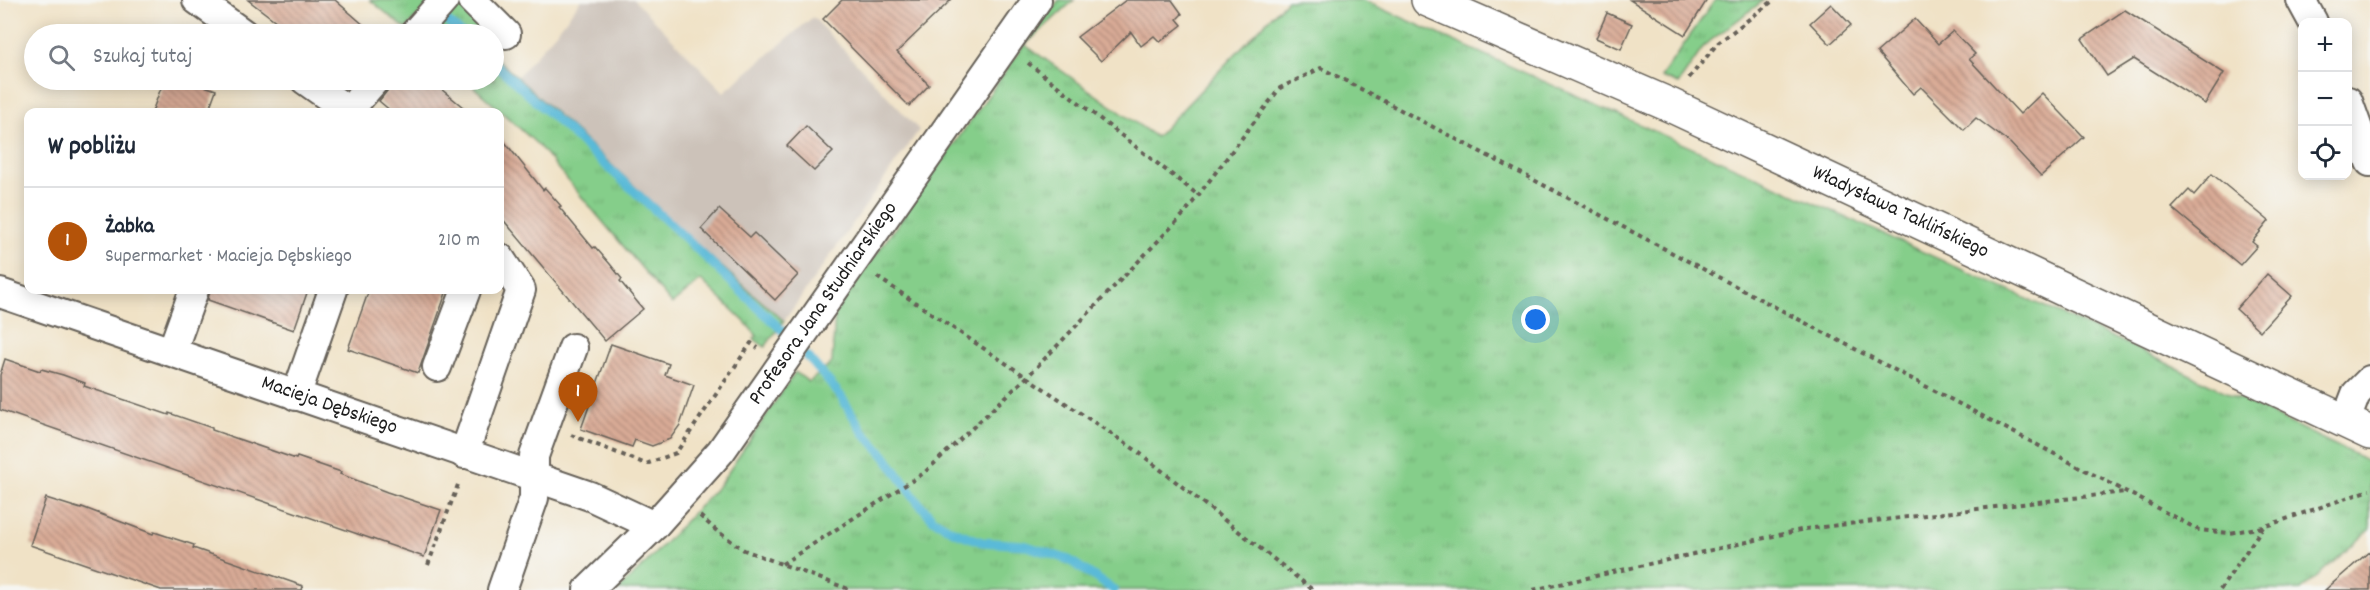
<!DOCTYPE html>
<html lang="pl">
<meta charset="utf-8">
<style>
body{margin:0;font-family:Dekko,sans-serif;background:#f6f6f7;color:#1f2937}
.controls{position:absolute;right:18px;top:18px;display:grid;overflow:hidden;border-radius:12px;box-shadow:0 3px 15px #0003}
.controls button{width:54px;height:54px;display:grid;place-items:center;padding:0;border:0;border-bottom:2px solid #e0e1e3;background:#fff;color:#1f2937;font:30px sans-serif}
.you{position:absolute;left:1536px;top:320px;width:21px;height:21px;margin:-15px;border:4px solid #fff;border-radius:50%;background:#1a73e8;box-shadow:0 0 0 9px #1a73e833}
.badge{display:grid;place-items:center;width:39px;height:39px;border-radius:50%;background:#b45309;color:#fff;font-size:20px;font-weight:700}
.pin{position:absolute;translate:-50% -50px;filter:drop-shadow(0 2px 3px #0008)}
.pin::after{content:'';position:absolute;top:32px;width:21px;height:18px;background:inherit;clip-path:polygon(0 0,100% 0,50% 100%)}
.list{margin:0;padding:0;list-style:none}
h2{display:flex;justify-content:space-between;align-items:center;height:78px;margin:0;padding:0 24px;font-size:26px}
h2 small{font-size:20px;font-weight:400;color:#747a83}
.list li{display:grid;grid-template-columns:39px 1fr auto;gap:18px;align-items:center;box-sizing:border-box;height:108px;padding:0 24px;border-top:2px solid #e0e1e3}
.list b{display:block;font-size:22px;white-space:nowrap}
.list p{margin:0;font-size:20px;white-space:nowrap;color:#747a83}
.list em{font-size:20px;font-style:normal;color:#747a83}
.icon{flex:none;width:33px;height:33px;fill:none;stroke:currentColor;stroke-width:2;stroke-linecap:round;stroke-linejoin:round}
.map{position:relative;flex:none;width:2370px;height:590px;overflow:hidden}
.search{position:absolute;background:#fff;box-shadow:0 3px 15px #0003;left:24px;top:24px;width:480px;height:66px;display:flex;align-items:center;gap:15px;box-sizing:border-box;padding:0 21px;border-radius:33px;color:#747a83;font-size:22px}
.panel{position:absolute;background:#fff;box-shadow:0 3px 15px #0003;left:24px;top:108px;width:480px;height:186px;border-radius:12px}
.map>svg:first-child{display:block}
.industrial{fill:#ccc2b9}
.grass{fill:url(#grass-tufts);stroke:#507553;stroke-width:1.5}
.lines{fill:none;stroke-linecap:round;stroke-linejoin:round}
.stream{stroke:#5abad8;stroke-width:9}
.building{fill:url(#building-back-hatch)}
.street-casing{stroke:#666158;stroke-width:32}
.secondary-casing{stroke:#666158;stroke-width:36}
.path{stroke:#666158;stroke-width:4;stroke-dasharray:4.5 4.5;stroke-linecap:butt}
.street{stroke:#fff;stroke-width:28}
.secondary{stroke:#fff;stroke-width:33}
.labels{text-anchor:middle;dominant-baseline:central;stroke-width:6;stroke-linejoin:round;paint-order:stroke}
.street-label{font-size:21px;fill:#1c1c1c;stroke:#f6f6f2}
</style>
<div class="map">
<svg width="2370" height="590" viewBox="0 0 2370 590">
<defs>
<pattern id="grass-tufts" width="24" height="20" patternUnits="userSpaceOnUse" patternTransform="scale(1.5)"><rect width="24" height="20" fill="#85ce8a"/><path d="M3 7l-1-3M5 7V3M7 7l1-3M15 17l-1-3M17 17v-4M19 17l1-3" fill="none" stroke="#72b076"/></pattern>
<pattern id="building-back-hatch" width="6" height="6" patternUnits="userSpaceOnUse" patternTransform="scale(1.5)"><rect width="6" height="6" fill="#d9ab96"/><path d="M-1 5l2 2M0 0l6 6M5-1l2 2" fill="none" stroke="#af8a7a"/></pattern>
</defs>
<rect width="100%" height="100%" fill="#f6f6f2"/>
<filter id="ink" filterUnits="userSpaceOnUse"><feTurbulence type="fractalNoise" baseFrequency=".0167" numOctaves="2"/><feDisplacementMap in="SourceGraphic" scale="12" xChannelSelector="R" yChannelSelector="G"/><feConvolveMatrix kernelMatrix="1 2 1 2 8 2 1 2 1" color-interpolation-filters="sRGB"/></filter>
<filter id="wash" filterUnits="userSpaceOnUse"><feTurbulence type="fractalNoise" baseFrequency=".008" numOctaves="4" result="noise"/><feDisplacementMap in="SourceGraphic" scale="24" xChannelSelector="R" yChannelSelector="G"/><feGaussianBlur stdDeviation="1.35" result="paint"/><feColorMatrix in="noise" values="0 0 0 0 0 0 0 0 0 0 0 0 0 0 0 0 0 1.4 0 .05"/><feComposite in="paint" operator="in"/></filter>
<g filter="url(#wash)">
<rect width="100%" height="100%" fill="#f0e2c6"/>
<polygon class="industrial" points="581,0 634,0 724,92 813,17 919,130 784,321 715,261 516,78 558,30"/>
<g class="grass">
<polygon points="370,0 432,0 406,29"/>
<polygon points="459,0 503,38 494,52 494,34 431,34"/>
<polygon points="1059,0 1074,0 1025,45 1156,137 1287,0 1363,0 2121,341 2370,462 2370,530 2301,590 618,590 645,564 721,483 795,372 809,382 832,363 835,313 1024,45"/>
<polygon points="1715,0 1764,0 1705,45 1678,84 1661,77"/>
<polygon points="494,56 715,261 784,321 765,347 754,339 757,336 744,321 701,280 672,304 538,145 466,80 494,80"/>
</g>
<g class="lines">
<g class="stream">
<polyline points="448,22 462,34"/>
<polyline points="494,63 681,234 785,333"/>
<polyline points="807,356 840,395 864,433 885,456 917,501 933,519 953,531 982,542 1024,545 1069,560 1114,590"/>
</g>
</g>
<g id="blocks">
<g class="building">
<polygon points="248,0 335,0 374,34 293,34"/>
<polygon points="842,0 951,0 897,52 929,85 909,106 823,19"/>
<polygon points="1126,0 1172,0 1182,14 1177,19 1182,25 1160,42 1154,36 1141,46 1131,32 1101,61 1077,37"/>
<polygon points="1630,0 1707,0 1685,35"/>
<polygon points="1831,4 1851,25 1830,44 1810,23"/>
<polygon points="2125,10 2224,73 2205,104 2134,59 2107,76 2082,39"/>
<polygon points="1607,13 1632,24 1621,49 1596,38"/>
<polygon points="1915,19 1938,44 1953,31 1975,54 1969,59 2020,114 2042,93 2084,137 2041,176 2010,143 1976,118 1964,130 1921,87 1913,94 1877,52"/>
<polygon points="164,80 187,80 216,90 208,112 152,112"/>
<polygon points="391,80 430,80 469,112 392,112 379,101 388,90"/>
<polygon points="806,126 833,152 814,171 787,146"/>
<polygon points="500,136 543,190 545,188 561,206 559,207 593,248 595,247 610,264 622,279 620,281 643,309 605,341 500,216"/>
<polygon points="2212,174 2269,221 2252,242 2257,246 2240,265 2172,208 2189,190 2194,195"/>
<polygon points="719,209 750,237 754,233 798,275 775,300 701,229"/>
<polygon points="2267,274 2292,296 2260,331 2236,309"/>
<polygon points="210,290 308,290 294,330 208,300"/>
<polygon points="369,290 447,290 418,373 348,349"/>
<polygon points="611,344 669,364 665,375 694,385 680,425 670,439 652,446 635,440 632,447 581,429"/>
<polygon points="5,359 40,371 41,369 63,375 85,383 84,386 169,415 169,413 212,428 212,430 296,459 297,457 341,472 340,474 387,492 441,510 424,557 0,410 0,375"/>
<polygon points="46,498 81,509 82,507 153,534 154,532 194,545 193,548 303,586 302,590 161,590 30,545"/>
<polygon points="2370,551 2370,590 2325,590"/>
</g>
</g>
</g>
<g filter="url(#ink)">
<use href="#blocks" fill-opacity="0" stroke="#666158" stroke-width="1.5"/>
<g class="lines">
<defs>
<g id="street">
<polyline points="197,0 244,34"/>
<polyline points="472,0 506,34"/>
<polyline points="2301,0 2313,22"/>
<polyline points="414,34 444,0"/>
<polyline points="305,80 350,112"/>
<polyline points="2348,101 2370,162"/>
<polyline points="348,111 375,80"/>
<path id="s1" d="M 0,293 L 590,496 L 654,526"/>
<polyline points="172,351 194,290"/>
<polyline points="437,367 466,290"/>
<polyline points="296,396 333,290"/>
<polyline points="2346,420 2356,394 2370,380"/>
<polyline points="464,454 521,290 500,258"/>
<polyline points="502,590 534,498 534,456 573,348"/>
<path id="s2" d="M 588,590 L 654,526 L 721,451 L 1037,0"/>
</g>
<g id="secondary">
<path id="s3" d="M 1428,0 L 1672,106 L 2370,433"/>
</g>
</defs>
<use href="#street" class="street-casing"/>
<use href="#secondary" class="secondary-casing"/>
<g class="path">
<polyline points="1028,63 1198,195"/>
<polyline points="1689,78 1718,43 1774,0"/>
<polyline points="877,277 1137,451 1313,590"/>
<polyline points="571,435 646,464 676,453 751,343 758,348"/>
<polyline points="700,516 717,531 744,550 851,590"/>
<polyline points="782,564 924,473 1027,377 1184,214 1280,88 1321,68 2199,530 2229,533 2263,527"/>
<polyline points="428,565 459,482"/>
<polyline points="1533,590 1805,529 2125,492"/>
<polyline points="2220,590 2263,527 2370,490"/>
</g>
<use href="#street" class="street"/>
<use href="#secondary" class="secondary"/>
</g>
</g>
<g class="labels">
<g class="street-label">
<text stroke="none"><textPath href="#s3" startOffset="518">Władysława Taklińskiego</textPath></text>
<text stroke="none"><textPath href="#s2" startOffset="372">Profesora Jana Studniarskiego</textPath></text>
<text stroke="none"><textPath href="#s1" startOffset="348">Macieja Dębskiego</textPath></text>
</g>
</g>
</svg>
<div class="controls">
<button>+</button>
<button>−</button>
<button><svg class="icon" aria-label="locate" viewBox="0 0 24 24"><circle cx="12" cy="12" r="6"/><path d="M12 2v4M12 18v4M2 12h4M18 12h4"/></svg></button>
</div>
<div class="you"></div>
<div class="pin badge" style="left:578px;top:422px">1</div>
<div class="search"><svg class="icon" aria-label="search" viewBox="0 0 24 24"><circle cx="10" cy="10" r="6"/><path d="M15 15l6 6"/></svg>Szukaj tutaj</div>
<section class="panel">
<h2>W pobliżu<small></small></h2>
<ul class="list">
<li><span class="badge">1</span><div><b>Żabka</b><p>Supermarket · Macieja Dębskiego</p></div><em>210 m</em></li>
</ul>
</section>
</div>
